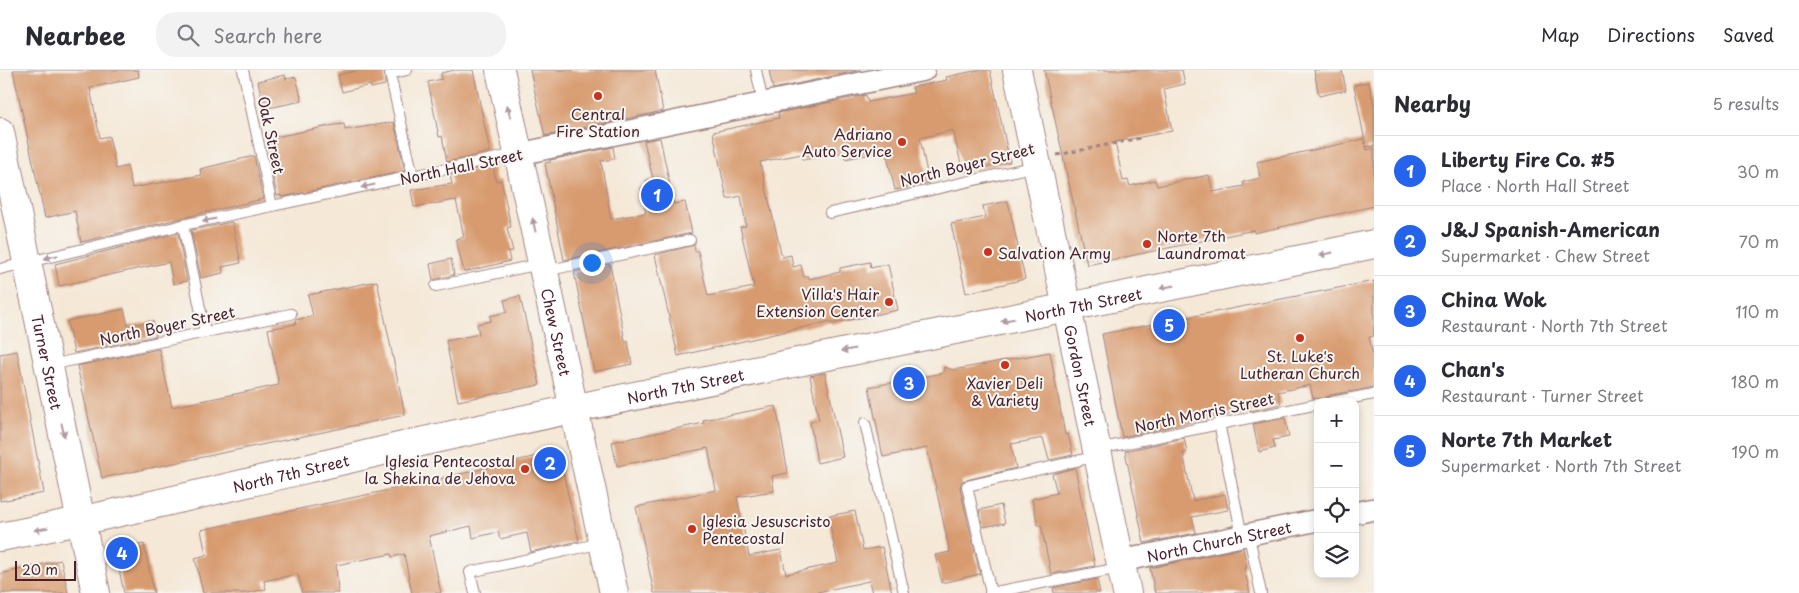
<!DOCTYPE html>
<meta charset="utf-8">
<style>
body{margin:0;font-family:"Playpen Sans",sans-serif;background:#f2f2f3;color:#2b2b33}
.controls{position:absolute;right:15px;bottom:15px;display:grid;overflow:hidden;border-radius:10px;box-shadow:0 2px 8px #0003}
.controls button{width:45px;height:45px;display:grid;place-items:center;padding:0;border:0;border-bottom:1px solid #e1e1e2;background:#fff;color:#2b2b33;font:25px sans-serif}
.scale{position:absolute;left:15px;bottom:12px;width:61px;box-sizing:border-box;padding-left:5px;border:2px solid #4a1f2b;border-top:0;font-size:14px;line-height:18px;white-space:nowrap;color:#4a1f2b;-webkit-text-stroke:4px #f6f6f2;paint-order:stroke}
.you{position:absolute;left:591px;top:192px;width:18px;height:18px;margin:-12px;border:4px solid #fff;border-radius:50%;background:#1a73e8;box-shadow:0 0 0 8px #1a73e833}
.badge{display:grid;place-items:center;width:32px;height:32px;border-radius:50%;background:#2563eb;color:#fff;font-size:16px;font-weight:700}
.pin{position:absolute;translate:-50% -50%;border:2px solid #fff;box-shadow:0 1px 5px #0006}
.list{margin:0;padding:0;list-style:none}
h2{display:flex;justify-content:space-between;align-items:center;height:65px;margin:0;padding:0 20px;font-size:21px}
h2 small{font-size:16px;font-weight:400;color:#7c7c81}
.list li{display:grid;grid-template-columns:32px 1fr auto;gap:15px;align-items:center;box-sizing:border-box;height:70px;padding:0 20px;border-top:1px solid #e1e1e2}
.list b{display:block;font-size:19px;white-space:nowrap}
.list p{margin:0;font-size:16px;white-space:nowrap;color:#7c7c81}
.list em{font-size:16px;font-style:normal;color:#7c7c81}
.icon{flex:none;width:28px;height:28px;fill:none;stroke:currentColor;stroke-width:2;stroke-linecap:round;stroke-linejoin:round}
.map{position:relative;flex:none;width:1374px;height:523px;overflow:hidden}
header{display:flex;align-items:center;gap:30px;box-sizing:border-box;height:70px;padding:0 25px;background:#fff;border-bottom:1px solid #e1e1e2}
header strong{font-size:24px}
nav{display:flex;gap:28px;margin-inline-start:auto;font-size:18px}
.search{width:350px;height:45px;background:#f2f2f3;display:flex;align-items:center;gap:12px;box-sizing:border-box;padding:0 18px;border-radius:20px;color:#7c7c81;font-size:19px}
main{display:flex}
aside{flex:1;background:#fff}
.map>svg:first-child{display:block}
.building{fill:#d89b6f}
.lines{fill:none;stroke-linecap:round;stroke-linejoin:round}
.lane-casing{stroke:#a08481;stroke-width:12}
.street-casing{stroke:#a08481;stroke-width:24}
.secondary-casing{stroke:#a08481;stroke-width:30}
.primary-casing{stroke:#a08481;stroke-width:30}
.path{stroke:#a08481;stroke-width:3;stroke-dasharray:4 4;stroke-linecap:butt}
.lane{stroke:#fff;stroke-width:10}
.street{stroke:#fff;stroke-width:21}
.secondary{stroke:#fff;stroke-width:28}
.primary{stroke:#fff;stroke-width:28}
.oneway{fill:#ae9aa0}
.poi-dot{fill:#c8321e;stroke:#f6f6f2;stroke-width:2}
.labels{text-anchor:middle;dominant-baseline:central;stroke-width:4;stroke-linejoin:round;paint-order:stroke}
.poi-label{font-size:15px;fill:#4a1f2b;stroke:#f6f6f2}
.street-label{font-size:15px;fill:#4a1f2b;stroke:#f6f6f2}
</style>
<header>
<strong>Nearbee</strong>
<div class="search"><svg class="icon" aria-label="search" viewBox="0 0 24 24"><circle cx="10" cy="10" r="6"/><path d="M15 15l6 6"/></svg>Search here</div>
<nav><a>Map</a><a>Directions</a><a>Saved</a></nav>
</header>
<main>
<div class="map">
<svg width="1374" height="523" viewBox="0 0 1374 523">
<rect width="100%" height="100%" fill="#f6f6f2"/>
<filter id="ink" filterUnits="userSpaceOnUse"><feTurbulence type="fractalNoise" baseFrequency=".02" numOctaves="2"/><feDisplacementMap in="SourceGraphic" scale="10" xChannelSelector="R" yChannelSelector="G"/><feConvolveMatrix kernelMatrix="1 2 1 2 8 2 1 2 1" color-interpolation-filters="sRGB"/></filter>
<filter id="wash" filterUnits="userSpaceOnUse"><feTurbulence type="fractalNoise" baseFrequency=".0096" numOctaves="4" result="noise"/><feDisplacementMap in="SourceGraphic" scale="20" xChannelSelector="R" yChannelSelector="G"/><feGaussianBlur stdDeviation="1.12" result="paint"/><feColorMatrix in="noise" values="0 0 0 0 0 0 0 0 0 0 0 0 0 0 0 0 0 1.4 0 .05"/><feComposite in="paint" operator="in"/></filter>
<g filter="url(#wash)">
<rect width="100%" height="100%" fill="#f5e8d7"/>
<g id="blocks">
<g class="building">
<polygon points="13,0 138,0 139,7 90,18 100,68 109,66 116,99 127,96 132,118 202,105 200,99 254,86 263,129 81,172 75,141 45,148"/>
<polygon points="360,0 385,0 385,15 371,18 370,15 342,22 338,5"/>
<polygon points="455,0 473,0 490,82 447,92 442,66 439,67 428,12 442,9 441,3"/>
<polygon points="530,0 655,0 663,41 545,66"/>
<polygon points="769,0 861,0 773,19"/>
<polygon points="979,0 990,0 1010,92 963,102 953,60 920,68 929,113 895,120 886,81 845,89 844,82 803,90 802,84 760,92 782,187 791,185 793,197 801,195 804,207 808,206 809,209 840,202 840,198 870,192 871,198 888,194 898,240 831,254 831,251 678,286 655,185 694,175 695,181 698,181 708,226 754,217 740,157 746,156 741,126 727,129 713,62 779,48 778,43 866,25 868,32 914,23 912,17 947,10 946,7"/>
<polygon points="1044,0 1182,0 1185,14 1164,19 1172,61 1115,72 1123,111 1128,110 1130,116 1155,110 1157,116 1209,105 1213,122 1244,116 1243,112 1260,108 1257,92 1364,69 1367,80 1374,78 1374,136 1254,163 1254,160 1087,195"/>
<polygon points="1314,0 1342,0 1346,20 1319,26"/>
<polygon points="285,5 286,9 296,7 302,31 264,39 258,11"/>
<polygon points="1369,12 1374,36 1374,76 1366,77 1354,15"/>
<polygon points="394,52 405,101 282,127 281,125 277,126 268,83 272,82 270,68 335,55 344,54 345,60"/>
<polygon points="660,68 674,134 685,132 692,163 564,190 545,93 550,92 550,90 613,77 615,89 601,91 611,149 646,143 641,118 647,116 646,111 653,109 644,71"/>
<polygon points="493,96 496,111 501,110 511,157 507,158 513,181 508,182 510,191 464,202 456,169 464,167 456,130 414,137 411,120 452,114 450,105"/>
<polygon points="1008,131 1025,209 966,223 951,154 985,147 983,136"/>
<polygon points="232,152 241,193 222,197 223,203 201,208 191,160"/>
<polygon points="178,163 187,211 173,214 169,192 59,216 55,194"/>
<polygon points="451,189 454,205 433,210 430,194"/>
<polygon points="610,194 625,271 628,271 632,294 594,302 574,202"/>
<polygon points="377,211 405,345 102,408 77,296 159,279 172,337 279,315 268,259 296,254 295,250 313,246 308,225"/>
<polygon points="1374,211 1374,266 1369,267 1374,291 1374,317 1331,325 1323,329 1313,328 1310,315 1278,322 1281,334 1250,341 1250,339 1122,367 1102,264"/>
<polygon points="520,226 540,315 458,331 446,271 479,264 477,254 491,251 490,246 507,242 504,230"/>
<polygon points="124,239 128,256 153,251 156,266 74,283 67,251"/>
<polygon points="17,281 44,423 0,431 0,284"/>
<polygon points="1050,282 1065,365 1068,364 1073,385 1049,390 1043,368 1011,374 1016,398 962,411 960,418 980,504 942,513 935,485 950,482 927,378 883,387 869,317 943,303 944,297 953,300"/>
<polygon points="825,303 843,387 817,393 810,352 819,350 810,306"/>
<polygon points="776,336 788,403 772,406 774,421 737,427 749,486 781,480 786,504 838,493 828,446 855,441 863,480 882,477 892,523 872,523 869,511 813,523 654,523 636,437 716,420 708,378 617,396 612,372 704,353 703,350"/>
<polygon points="1285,348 1289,367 1273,370 1275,378 1259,382 1253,354"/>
<polygon points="1184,368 1187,382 1183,383 1193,431 1225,424 1228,440 1192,447 1196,463 1144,473 1125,381"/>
<polygon points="558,381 579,471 531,482 527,463 500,469 498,462 473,468 471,456 429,466 441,523 412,523 404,484 392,487 391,484 336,495 338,523 302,523 298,504 264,511 266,519 247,523 203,523 195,488 206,485 201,460 431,411"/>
<polygon points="1075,398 1095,496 1051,504 1041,455 1038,455 1032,429 1057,423 1052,404"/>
<polygon points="1001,435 1005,453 983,457 979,440"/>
<polygon points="144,474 154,523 124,523 115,480"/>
<polygon points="1243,478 1247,497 1244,498 1250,523 1155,523 1150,498"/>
<polygon points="61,490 68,523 0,523 0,504"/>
<polygon points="1097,509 1100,523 1054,523 1053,518"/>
</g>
</g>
</g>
<g filter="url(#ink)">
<use href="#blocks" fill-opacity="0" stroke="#a08481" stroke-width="1"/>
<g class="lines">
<defs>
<g id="lane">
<polyline points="243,0 272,136"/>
<polyline points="407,0 390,4 413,106"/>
<polyline points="756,0 763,33"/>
<polyline points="830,143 1036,96"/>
<polyline points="183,155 205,262"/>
<polyline points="0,199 183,155 516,84"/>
<polyline points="545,201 690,170"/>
<polyline points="436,216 540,194"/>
<polyline points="50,295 291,244"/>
<polyline points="1332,332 1374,324"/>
<polyline points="865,353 904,523"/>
<polyline points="1219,353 1242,466"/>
<polyline points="1098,379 1318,334"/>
<polyline points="1251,464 1250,471 1261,523"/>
<polyline points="475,523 470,502 602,473"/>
<polyline points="990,523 1120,498"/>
<polyline points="991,523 967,416 1098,386"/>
</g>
<g id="street">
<polyline points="519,84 924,0"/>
<polyline points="1355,443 1374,439"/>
<path id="s1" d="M 1121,491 L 1318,450"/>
</g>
<g id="secondary">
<path id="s2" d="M 500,0 L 614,523"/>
<path id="s3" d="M 1017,0 L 1127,523"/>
<path id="s4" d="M 0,62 L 96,523"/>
</g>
<g id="primary">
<path id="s5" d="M 0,467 C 146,439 289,402 434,369 C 746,300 1061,240 1374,174"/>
</g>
</defs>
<use href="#lane" class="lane-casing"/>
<use href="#street" class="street-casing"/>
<use href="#secondary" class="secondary-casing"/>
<use href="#primary" class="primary-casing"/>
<polyline class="path" points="1057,85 1141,68"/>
<use href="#lane" class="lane"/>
<use href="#street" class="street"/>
<use href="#secondary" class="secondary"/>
<use href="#primary" class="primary"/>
</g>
<defs><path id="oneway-solid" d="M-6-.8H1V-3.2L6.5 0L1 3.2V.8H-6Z" transform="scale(1.25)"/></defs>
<g class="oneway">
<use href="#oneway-solid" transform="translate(509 42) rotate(-103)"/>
<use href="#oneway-solid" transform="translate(368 116) rotate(168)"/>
<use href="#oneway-solid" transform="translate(209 150) rotate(168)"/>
<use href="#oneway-solid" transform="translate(534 155) rotate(-102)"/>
<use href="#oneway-solid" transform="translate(1326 184) rotate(168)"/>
<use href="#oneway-solid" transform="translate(51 187) rotate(166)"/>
<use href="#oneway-solid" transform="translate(1167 217) rotate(168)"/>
<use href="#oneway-solid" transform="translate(1008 250) rotate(169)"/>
<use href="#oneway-solid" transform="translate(848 280) rotate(169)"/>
<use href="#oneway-solid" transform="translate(63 360) rotate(78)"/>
<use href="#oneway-solid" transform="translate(41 459) rotate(169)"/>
</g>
</g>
<g class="poi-dot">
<circle cx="598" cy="26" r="5"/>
<circle cx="902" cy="72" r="5"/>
<circle cx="1147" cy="174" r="5"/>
<circle cx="988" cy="182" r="5"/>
<circle cx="889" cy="232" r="5"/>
<circle cx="1300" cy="268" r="5"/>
<circle cx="1005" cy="295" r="5"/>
<circle cx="525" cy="399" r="5"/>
<circle cx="692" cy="459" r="5"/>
</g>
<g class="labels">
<g class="poi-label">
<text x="598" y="43">Central<tspan x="598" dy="17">Fire Station</tspan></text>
<text x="892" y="63" text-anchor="end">Adriano<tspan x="892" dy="17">Auto Service</tspan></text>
<text x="1157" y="165" text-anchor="start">Norte 7th<tspan x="1157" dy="17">Laundromat</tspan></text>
<text x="998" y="182" text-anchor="start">Salvation Army</text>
<text x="879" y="223" text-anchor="end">Villa's Hair<tspan x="879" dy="17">Extension Center</tspan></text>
<text x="1300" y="285">St. Luke's<tspan x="1300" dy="17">Lutheran Church</tspan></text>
<text x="1005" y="312">Xavier Deli<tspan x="1005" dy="17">&amp; Variety</tspan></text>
<text x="515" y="390" text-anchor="end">Iglesia Pentecostal<tspan x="515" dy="17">la Shekina de Jehova</tspan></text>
<text x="702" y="450" text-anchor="start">Iglesia Jesuscristo<tspan x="702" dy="17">Pentecostal</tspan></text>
</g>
<g class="street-label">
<text transform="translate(272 65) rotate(78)">Oak Street</text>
<text transform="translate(967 94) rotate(-14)">North Boyer Street</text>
<text transform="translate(461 96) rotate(-12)">North Hall Street</text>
<text stroke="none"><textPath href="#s5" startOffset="1108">North 7th Street</textPath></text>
<text transform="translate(167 255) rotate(-12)">North Boyer Street</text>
<text stroke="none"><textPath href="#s2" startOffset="268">Chew Street</textPath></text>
<text stroke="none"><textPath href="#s4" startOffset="235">Turner Street</textPath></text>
<text stroke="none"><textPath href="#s3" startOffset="312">Gordon Street</textPath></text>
<text stroke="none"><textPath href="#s5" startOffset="702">North 7th Street</textPath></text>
<text transform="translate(1204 342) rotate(-12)">North Morris Street</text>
<text stroke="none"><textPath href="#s5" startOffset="298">North 7th Street</textPath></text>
<text stroke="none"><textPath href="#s1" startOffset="100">North Church Street</textPath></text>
</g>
</g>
</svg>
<div class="controls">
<button>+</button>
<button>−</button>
<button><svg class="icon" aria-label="locate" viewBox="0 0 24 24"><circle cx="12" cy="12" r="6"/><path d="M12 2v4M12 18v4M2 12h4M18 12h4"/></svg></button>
<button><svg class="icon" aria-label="layers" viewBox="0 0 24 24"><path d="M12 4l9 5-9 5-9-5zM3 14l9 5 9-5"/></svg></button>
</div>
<div class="scale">20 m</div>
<div class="you"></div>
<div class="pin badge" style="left:657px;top:125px">1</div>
<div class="pin badge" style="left:550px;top:393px">2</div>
<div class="pin badge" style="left:909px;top:313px">3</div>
<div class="pin badge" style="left:122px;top:483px">4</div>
<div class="pin badge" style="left:1169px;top:255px">5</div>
</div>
<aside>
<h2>Nearby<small>5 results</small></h2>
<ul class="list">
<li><span class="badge">1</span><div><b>Liberty Fire Co. #5</b><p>Place · North Hall Street</p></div><em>30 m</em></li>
<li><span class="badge">2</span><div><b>J&amp;J Spanish-American</b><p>Supermarket · Chew Street</p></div><em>70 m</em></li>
<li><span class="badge">3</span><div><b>China Wok</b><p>Restaurant · North 7th Street</p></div><em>110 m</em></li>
<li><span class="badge">4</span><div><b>Chan's</b><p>Restaurant · Turner Street</p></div><em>180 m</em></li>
<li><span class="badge">5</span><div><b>Norte 7th Market</b><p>Supermarket · North 7th Street</p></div><em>190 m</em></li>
</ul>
</aside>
</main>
